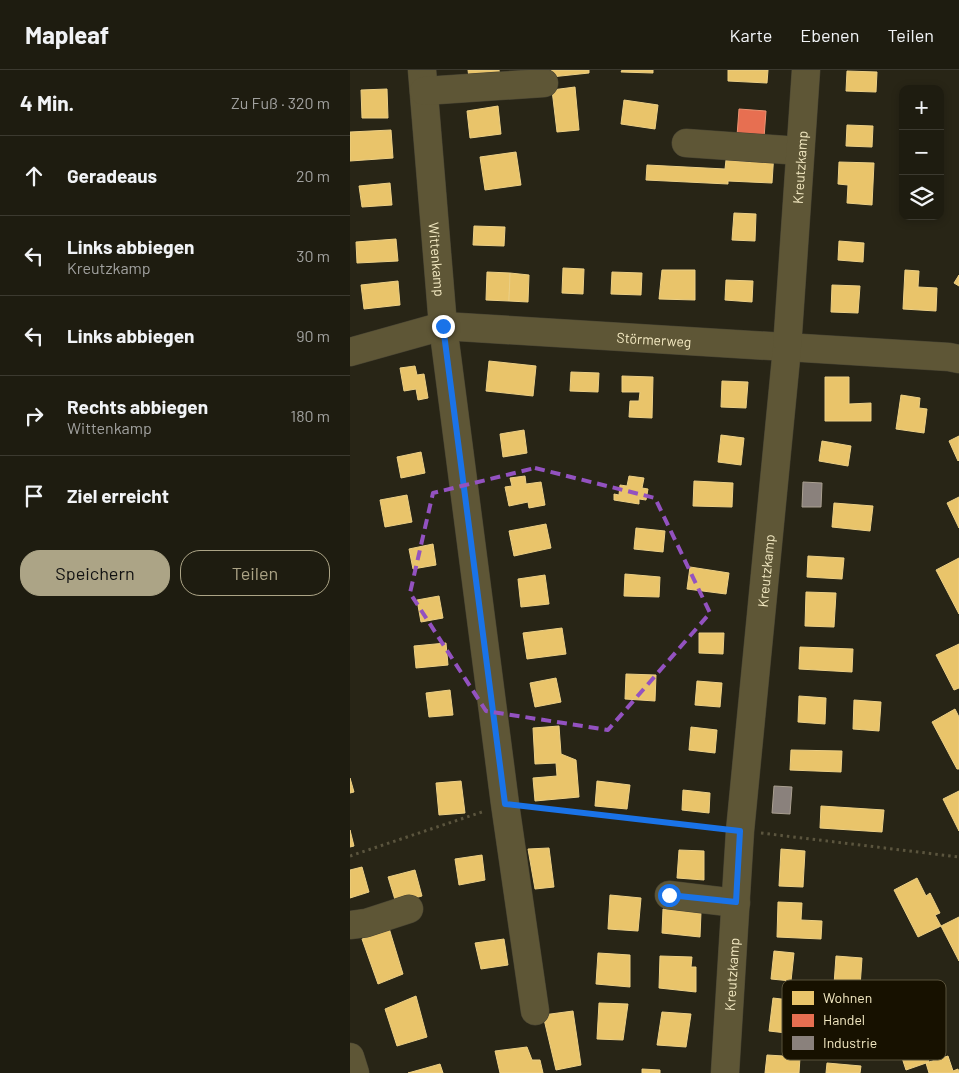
<!DOCTYPE html>
<html lang="de">
<meta charset="utf-8">
<style>
body{margin:0;font-family:Barlow,sans-serif;background:#262519;color:#f1f3f6}
.controls{position:absolute;right:15px;top:15px;display:grid;overflow:hidden;border-radius:10px;box-shadow:0 2px 8px #0003}
.controls button{width:45px;height:45px;display:grid;place-items:center;padding:0;border:0;border-bottom:1px solid #3c3a30;background:#1e1c10;color:#f1f3f6;font:25px sans-serif}
.stop{position:absolute;width:15px;height:15px;margin:-11px;border:4px solid #1a73e8;border-radius:50%;background:#fff}
.stop.end{background:#1a73e8;border-color:#fff;box-shadow:0 1px 5px #0008}
.list{margin:0;padding:0;list-style:none}
h2{display:flex;justify-content:space-between;align-items:center;height:65px;margin:0;padding:0 20px;font-size:21px}
h2 small{font-size:16px;font-weight:400;color:#a1a19f}
.list li{display:grid;grid-template-columns:32px 1fr auto;gap:15px;align-items:center;box-sizing:border-box;height:80px;padding:0 20px;border-top:1px solid #3c3a30}
.list b{display:block;font-size:19px;white-space:nowrap}
.list p{margin:0;font-size:16px;white-space:nowrap;color:#a1a19f}
.list em{font-size:16px;font-style:normal;color:#a1a19f}
.actions{display:flex;gap:10px;padding:15px 20px}
.actions a{flex:1;padding:11px 0;border:1px solid #aca486;border-radius:20px;text-align:center;font-size:18px;color:#aca486}
.actions .main{background:#aca486;color:#111}
.icon{flex:none;width:28px;height:28px;fill:none;stroke:currentColor;stroke-width:2;stroke-linecap:round;stroke-linejoin:round}
.map{position:relative;flex:none;width:609px;height:1003px;overflow:hidden}
header{display:flex;align-items:center;gap:30px;box-sizing:border-box;height:70px;padding:0 25px;background:#1e1c10;border-bottom:1px solid #3c3a30}
header strong{font-size:24px}
nav{display:flex;gap:28px;margin-inline-start:auto;font-size:18px}
main{display:flex}
aside{flex:1;background:#1e1c10}
.map>svg:first-child{display:block}
.homes{fill:#e9c46a;stroke:#eccf84}
.shops{fill:#e76f51;stroke:#eb9473}
.industry{fill:#8a817c;stroke:#aaa091}
.lines{fill:none;stroke-linecap:round;stroke-linejoin:round}
.minor-casing{stroke:#464232;stroke-width:29}
.path{stroke:#5b553e;stroke-width:3;stroke-dasharray:2.5 4;stroke-linecap:butt}
.minor{stroke:#5e5636;stroke-width:28}
.route{stroke:#1a73e8;stroke-width:6}
.marked{fill:none;stroke:#9352c0;stroke-width:4;stroke-dasharray:10 6;stroke-linejoin:round}
.labels{text-anchor:middle;dominant-baseline:central;stroke-width:5;stroke-linejoin:round;paint-order:stroke}
.street-label{font-size:14px;fill:#f3e9c2;stroke:#171100}
.key{fill:#171100;stroke:#59523a;stroke-width:1}
.key-label{font-size:14px;fill:#f3e9c2}
</style>
<header>
<strong>Mapleaf</strong>
<nav><a>Karte</a><a>Ebenen</a><a>Teilen</a></nav>
</header>
<main>
<aside>
<h2>4 Min.<small>Zu Fuß · 320 m</small></h2>
<ul class="list">
<li><svg class="icon" aria-label="ahead" viewBox="0 0 24 24"><path d="M12 20V5M6 11l6-6 6 6"/></svg><div><b>Geradeaus</b></div><em>20 m</em></li>
<li><svg class="icon" aria-label="left" viewBox="0 0 24 24"><path d="M17 20v-9H6M10 6l-5 5 5 5"/></svg><div><b>Links abbiegen</b><p>Kreutzkamp</p></div><em>30 m</em></li>
<li><svg class="icon" aria-label="left" viewBox="0 0 24 24"><path d="M17 20v-9H6M10 6l-5 5 5 5"/></svg><div><b>Links abbiegen</b></div><em>90 m</em></li>
<li><svg class="icon" aria-label="right" viewBox="0 0 24 24"><path d="M7 20v-9h11M14 6l5 5-5 5"/></svg><div><b>Rechts abbiegen</b><p>Wittenkamp</p></div><em>180 m</em></li>
<li><svg class="icon" aria-label="arrive" viewBox="0 0 24 24"><path d="M6 21V4h12l-3 4 3 4H6"/></svg><div><b>Ziel erreicht</b></div></li>
</ul>
<div class="actions"><a class="main">Speichern</a><a>Teilen</a></div>
</aside>
<div class="map">
<svg width="609" height="1003" viewBox="0 0 609 1003">
<rect width="100%" height="100%" fill="#282516"/>
<g class="homes">
<polygon points="118,0 149,0 150,5 119,8"/>
<polygon points="201,0 239,0 239,3 201,7"/>
<polygon points="272,0 303,0 303,3 271,2"/>
<polygon points="378,0 418,0 417,13 378,11"/>
<polygon points="497,1 527,2 526,22 496,21"/>
<polygon points="225,17 229,60 207,62 202,20"/>
<polygon points="37,19 38,48 12,48 11,20"/>
<polygon points="274,30 308,35 305,59 271,54"/>
<polygon points="148,36 151,64 120,68 117,41"/>
<polygon points="497,55 523,56 522,77 496,76"/>
<polygon points="41,60 43,88 0,91 0,62"/>
<polygon points="401,81 424,82 422,113 378,111 378,114 296,110 297,95 375,99 376,90 401,92"/>
<polygon points="166,82 171,115 135,120 130,87"/>
<polygon points="489,92 524,93 522,135 497,133 498,115 488,114"/>
<polygon points="40,113 42,135 12,137 9,116"/>
<polygon points="384,143 406,144 405,171 382,170"/>
<polygon points="124,156 155,157 154,176 123,175"/>
<polygon points="46,169 48,191 7,193 6,172"/>
<polygon points="489,171 514,173 513,192 488,190"/>
<polygon points="213,198 234,199 233,224 212,223"/>
<polygon points="312,200 345,200 345,230 309,229"/>
<polygon points="555,200 569,201 568,217 587,218 586,241 553,239"/>
<polygon points="137,202 160,203 159,231 136,230"/>
<polygon points="262,202 292,203 291,225 261,224"/>
<polygon points="160,203 179,205 178,232 159,231"/>
<polygon points="609,205 609,216 604,213"/>
<polygon points="376,210 403,211 402,232 375,230"/>
<polygon points="48,211 50,235 14,239 11,215"/>
<polygon points="482,215 510,216 508,243 481,242"/>
<polygon points="139,291 186,296 183,326 136,321"/>
<polygon points="65,296 67,305 74,304 78,328 68,330 66,319 54,321 50,298"/>
<polygon points="221,302 249,303 248,322 220,321"/>
<polygon points="272,306 303,307 302,348 279,347 280,331 289,331 290,322 272,322"/>
<polygon points="475,307 499,307 499,334 521,333 521,351 475,351"/>
<polygon points="372,311 398,312 396,338 371,337"/>
<polygon points="551,325 570,328 569,338 577,339 574,363 546,359"/>
<polygon points="174,360 177,383 153,387 150,364"/>
<polygon points="371,365 394,368 391,395 368,392"/>
<polygon points="609,366 609,390 608,391 599,371"/>
<polygon points="472,371 501,376 498,396 469,391"/>
<polygon points="71,382 75,403 51,408 47,387"/>
<polygon points="175,406 176,414 191,412 195,435 179,438 178,432 159,436 155,417 162,416 160,408"/>
<polygon points="279,406 294,408 292,418 298,419 296,430 289,429 289,434 264,430 264,424 269,425 270,415 277,416"/>
<polygon points="344,411 383,413 382,437 343,436"/>
<polygon points="57,425 62,452 35,457 30,430"/>
<polygon points="609,427 609,458 597,433"/>
<polygon points="484,433 523,436 520,461 482,457"/>
<polygon points="196,454 201,478 164,486 159,461"/>
<polygon points="286,458 315,461 313,482 284,479"/>
<polygon points="83,474 86,495 63,499 59,479"/>
<polygon points="458,486 494,488 492,509 457,507"/>
<polygon points="609,488 609,544 586,500"/>
<polygon points="340,497 379,503 376,524 337,519"/>
<polygon points="275,504 310,507 309,527 274,526"/>
<polygon points="195,505 199,534 171,537 168,509"/>
<polygon points="456,522 486,523 484,557 455,556"/>
<polygon points="89,526 93,548 71,552 67,530"/>
<polygon points="212,558 216,584 177,589 173,563"/>
<polygon points="349,563 374,563 373,584 349,583"/>
<polygon points="96,573 98,595 66,598 64,576"/>
<polygon points="609,574 609,618 604,620 586,585"/>
<polygon points="450,577 503,579 502,602 449,599"/>
<polygon points="276,604 306,605 305,631 275,629"/>
<polygon points="206,608 211,632 185,637 180,613"/>
<polygon points="347,611 372,613 370,637 345,635"/>
<polygon points="100,620 103,645 79,647 76,623"/>
<polygon points="449,626 476,628 475,654 448,652"/>
<polygon points="504,630 531,632 529,661 503,659"/>
<polygon points="605,639 609,647 609,699 607,699 582,652"/>
<polygon points="209,656 211,684 226,690 229,727 185,731 183,708 207,706 206,693 185,694 183,658"/>
<polygon points="341,657 367,660 365,683 339,680"/>
<polygon points="441,680 492,681 491,702 440,700"/>
<polygon points="0,708 4,722 0,723"/>
<polygon points="111,711 115,743 89,745 86,713"/>
<polygon points="247,711 280,715 277,739 245,736"/>
<polygon points="333,720 360,723 359,743 332,740"/>
<polygon points="609,721 609,761 593,729"/>
<polygon points="471,736 534,740 532,762 470,758"/>
<polygon points="0,760 4,776 0,777"/>
<polygon points="199,778 204,817 185,819 178,779"/>
<polygon points="431,779 455,781 453,817 429,816"/>
<polygon points="329,780 354,781 354,810 327,808"/>
<polygon points="132,785 135,810 109,815 105,789"/>
<polygon points="12,797 19,822 0,828 0,800"/>
<polygon points="65,800 72,826 46,833 38,807"/>
<polygon points="567,808 576,826 580,823 590,843 585,845 591,856 568,867 544,820"/>
<polygon points="260,825 291,828 288,861 258,859"/>
<polygon points="428,832 452,833 451,850 472,851 471,869 427,867"/>
<polygon points="313,839 351,842 350,867 312,863"/>
<polygon points="609,847 609,891 591,856"/>
<polygon points="39,858 53,904 28,914 12,869"/>
<polygon points="154,869 158,895 131,899 125,873"/>
<polygon points="424,881 444,883 441,911 421,909"/>
<polygon points="248,883 280,885 280,917 246,914"/>
<polygon points="310,886 342,887 341,897 346,897 346,922 309,918"/>
<polygon points="486,886 512,888 510,917 484,915"/>
<polygon points="66,926 77,967 47,976 35,939"/>
<polygon points="423,928 448,931 445,964 419,961"/>
<polygon points="249,933 278,934 273,970 247,969"/>
<polygon points="561,940 567,960 572,958 577,976 574,977 579,992 556,1000 539,948"/>
<polygon points="223,941 231,995 206,1000 193,945"/>
<polygon points="312,942 341,944 336,977 307,975"/>
<polygon points="177,977 182,990 190,990 193,1003 150,1003 145,981"/>
<polygon points="417,985 450,987 449,1003 415,1003"/>
<polygon points="598,986 603,1001 608,999 609,1003 579,1003 576,993"/>
<polygon points="477,993 511,996 510,1003 476,1003"/>
<polygon points="90,994 93,1003 58,1003"/>
<polygon points="292,999 310,1000 310,1003 292,1003"/>
</g>
<polygon class="shops" points="389,39 416,41 414,68 387,66"/>
<g class="industry">
<polygon points="453,412 472,413 471,437 452,437"/>
<polygon points="424,716 442,717 440,744 422,743"/>
</g>
<g class="lines">
<defs>
<g id="minor">
<path id="s1" d="M 72,0 L 93,256 L 155,734 L 185,941"/>
<polyline points="74,21 194,13"/>
<polyline points="336,73 450,81"/>
<path id="s2" d="M 0,282 L 93,256 L 599,287 L 609,289"/>
<polyline points="319,825 386,833"/>
<polyline points="0,855 16,853 59,839"/>
<polyline points="0,987 5,1003"/>
<path id="s3" d="M 375,1003 L 390,761 L 437,278 L 456,0"/>
</g>
</defs>
<use href="#minor" class="minor-casing"/>
<g class="path">
<polyline points="177,736 370,758"/>
<polyline points="411,763 609,787"/>
<polyline points="0,786 135,741"/>
</g>
<use href="#minor" class="minor"/>
</g>
<g class="lines">
<polyline class="route" points="93,256 155,734 390,761 386,832 319,825"/>
</g>
<path class="marked" d="M 185,398 L 305,428 L 360,543 L 258,660 L 136,641 L 60,523 L 83,423 Z"/>
<g class="labels">
<g class="street-label">
<text stroke="none"><textPath href="#s3" startOffset="909">Kreutzkamp</textPath></text>
<text stroke="none"><textPath href="#s1" startOffset="190">Wittenkamp</textPath></text>
<text stroke="none"><textPath href="#s2" startOffset="308">Störmerweg</textPath></text>
<text stroke="none"><textPath href="#s3" startOffset="504">Kreutzkamp</textPath></text>
<text stroke="none"><textPath href="#s3" startOffset="99">Kreutzkamp</textPath></text>
</g>
</g>
<rect x="432" y="910" width="164" height="80" rx="8" class="key"/>
<rect x="442" y="921" width="22" height="14" fill="#e9c46a"/>
<rect x="442" y="944" width="22" height="13" fill="#e76f51"/>
<rect x="442" y="966" width="22" height="14" fill="#8a817c"/>
<g class="key-label">
<text x="473" y="933">Wohnen</text>
<text x="473" y="955">Handel</text>
<text x="473" y="978">Industrie</text>
</g>
</svg>
<div class="controls">
<button>+</button>
<button>−</button>
<button><svg class="icon" aria-label="layers" viewBox="0 0 24 24"><path d="M12 4l9 5-9 5-9-5zM3 14l9 5 9-5"/></svg></button>
</div>
<div class="stop" style="left:319px;top:825px"></div>
<div class="stop end" style="left:93px;top:256px"></div>
</div>
</main>
